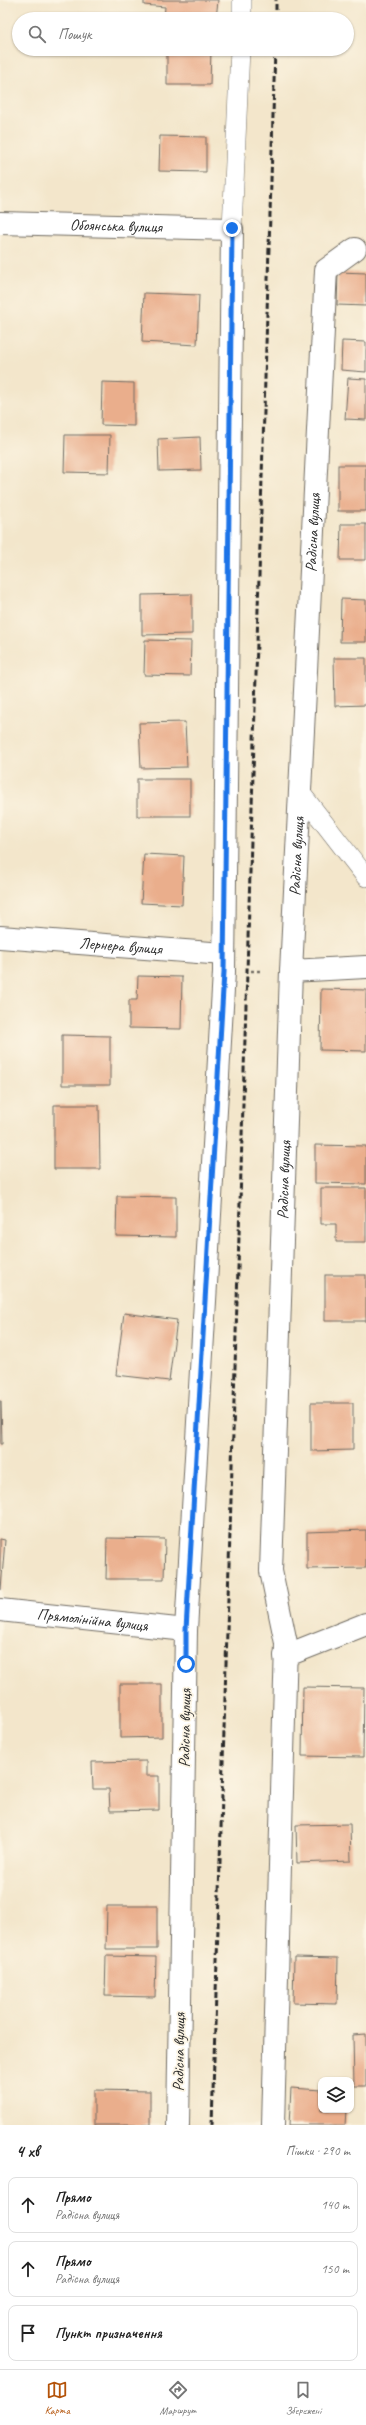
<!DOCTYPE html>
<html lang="uk">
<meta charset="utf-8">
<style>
body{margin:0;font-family:Caveat,sans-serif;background:#f6f6f6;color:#222}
.controls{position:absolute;right:12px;bottom:12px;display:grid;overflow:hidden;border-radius:8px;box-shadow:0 1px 3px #0004}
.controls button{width:36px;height:36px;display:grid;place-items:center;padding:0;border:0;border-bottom:1px solid #e0e0e0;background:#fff;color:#222;font:20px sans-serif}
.stop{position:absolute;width:12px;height:12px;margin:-9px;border:3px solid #1a73e8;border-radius:50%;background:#fff}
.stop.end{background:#1a73e8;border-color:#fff;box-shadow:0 1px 4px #0008}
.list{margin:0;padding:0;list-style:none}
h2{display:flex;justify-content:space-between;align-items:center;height:52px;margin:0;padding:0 16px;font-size:17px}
h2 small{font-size:13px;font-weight:400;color:#767676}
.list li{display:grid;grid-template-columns:26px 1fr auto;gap:12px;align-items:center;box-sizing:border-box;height:56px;margin:0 8px 8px;padding:0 8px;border:1px solid #e0e0e0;border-radius:8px}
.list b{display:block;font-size:15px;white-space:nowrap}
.list p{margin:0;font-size:13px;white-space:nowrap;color:#767676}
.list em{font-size:13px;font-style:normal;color:#767676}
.icon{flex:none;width:22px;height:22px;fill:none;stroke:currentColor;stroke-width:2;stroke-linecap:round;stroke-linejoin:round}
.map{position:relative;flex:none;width:366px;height:2125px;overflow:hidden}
.search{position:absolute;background:#fff;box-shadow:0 1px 3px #0004;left:12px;right:12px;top:12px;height:44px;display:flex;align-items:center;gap:10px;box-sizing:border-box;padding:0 14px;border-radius:22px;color:#767676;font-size:15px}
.sheet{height:244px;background:#fff}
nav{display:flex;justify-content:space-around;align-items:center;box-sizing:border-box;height:56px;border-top:1px solid #e0e0e0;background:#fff;font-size:11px;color:#767676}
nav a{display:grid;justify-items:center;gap:2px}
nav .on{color:#b45309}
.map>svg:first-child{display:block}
.building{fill:#eaae8c}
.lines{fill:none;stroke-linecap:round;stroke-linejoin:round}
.service-casing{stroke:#716c63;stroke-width:20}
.minor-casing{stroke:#716c63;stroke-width:24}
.path{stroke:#716c63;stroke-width:2.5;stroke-dasharray:3 3;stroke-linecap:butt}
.service{stroke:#fff;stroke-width:19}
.minor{stroke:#fff;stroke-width:22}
.rail{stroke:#2b2b2b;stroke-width:3;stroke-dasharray:6 3;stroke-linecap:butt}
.route{stroke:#1a73e8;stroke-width:5}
.labels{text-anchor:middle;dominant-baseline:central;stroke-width:3.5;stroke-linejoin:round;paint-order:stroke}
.street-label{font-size:16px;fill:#2b2b2b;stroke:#fcf5e5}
</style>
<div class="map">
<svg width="366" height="2125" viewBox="0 0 366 2125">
<rect width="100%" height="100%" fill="#fcf5e5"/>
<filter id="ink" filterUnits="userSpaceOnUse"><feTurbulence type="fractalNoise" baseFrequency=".025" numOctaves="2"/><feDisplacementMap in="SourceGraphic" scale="8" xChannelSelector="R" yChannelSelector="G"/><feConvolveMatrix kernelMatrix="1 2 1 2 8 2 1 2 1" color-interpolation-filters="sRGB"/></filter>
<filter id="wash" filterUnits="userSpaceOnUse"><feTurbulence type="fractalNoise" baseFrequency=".012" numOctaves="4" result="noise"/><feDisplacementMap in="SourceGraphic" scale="16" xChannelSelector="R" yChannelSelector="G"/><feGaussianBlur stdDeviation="0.9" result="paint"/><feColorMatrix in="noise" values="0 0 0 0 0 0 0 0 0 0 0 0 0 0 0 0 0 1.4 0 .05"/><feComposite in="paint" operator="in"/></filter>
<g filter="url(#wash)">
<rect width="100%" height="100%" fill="#f3e6cb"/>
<g id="blocks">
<g class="building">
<polygon points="144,0 218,0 216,19 164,19 165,7 144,5"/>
<polygon points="167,49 211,49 210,85 167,85"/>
<polygon points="160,136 206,137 206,172 159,171"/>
<polygon points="338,272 366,273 366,306 337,305"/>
<polygon points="144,293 199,295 197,345 142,342"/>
<polygon points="342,341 366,342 366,372 341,370"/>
<polygon points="348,378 366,379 366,420 345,419"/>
<polygon points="102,382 134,383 134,426 101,425"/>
<polygon points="65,435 110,435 109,473 64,472"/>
<polygon points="200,437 201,470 159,471 158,439"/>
<rect x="338" y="465" width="28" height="46"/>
<polygon points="341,524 366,524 366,560 340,560"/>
<polygon points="192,594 192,634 142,635 142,595"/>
<polygon points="341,599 366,600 366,642 340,642"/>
<polygon points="145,640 191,641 190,676 144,675"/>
<polygon points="334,658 366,658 366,705 335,706"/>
<polygon points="185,722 187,767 141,768 139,723"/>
<rect x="137" y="779" width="53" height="37"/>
<polygon points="144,854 184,856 182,905 141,903"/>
<polygon points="138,976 182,977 181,1029 129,1028 129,1000 137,1000"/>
<polygon points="321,989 366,990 366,1051 320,1050"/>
<polygon points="62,1035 110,1036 110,1085 62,1085"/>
<polygon points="54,1105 99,1105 100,1169 54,1169"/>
<polygon points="315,1145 366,1146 366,1184 315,1183"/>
<polygon points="321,1188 366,1188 366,1242 336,1242 336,1224 321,1224"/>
<polygon points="117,1196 176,1197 176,1237 116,1236"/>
<rect x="325" y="1275" width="41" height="46"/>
<polygon points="124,1313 177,1320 169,1381 116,1375"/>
<polygon points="0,1401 1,1401 2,1444 0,1444"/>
<polygon points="311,1403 353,1403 353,1450 311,1451"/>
<polygon points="366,1530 366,1568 307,1569 307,1532"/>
<polygon points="107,1538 165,1539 164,1579 106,1579"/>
<polygon points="0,1539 5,1540 1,1590 0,1589"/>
<polygon points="120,1684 162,1684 162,1737 120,1738"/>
<polygon points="303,1687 364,1688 363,1757 302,1756"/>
<polygon points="146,1761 146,1776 159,1776 159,1810 110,1811 109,1789 93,1789 92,1762"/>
<polygon points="350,1824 351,1861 297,1863 296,1825"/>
<polygon points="107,1906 157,1906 157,1949 106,1949"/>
<polygon points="106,1956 156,1957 155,1997 105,1996"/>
<polygon points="294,1957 338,1958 337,2004 293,2003"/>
<polygon points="366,2034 366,2086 354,2086 353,2035"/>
<polygon points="291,2088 321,2090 321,2110 346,2110 345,2125 289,2125"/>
<polygon points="94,2090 150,2091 150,2125 94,2125"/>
</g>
</g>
</g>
<g filter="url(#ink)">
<use href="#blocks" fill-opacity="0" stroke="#716c63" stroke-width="1"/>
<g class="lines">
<defs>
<g id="service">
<polyline points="242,19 242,0"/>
<polyline points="232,229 240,49"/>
<polyline points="300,792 366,877"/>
</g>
<g id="minor">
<path id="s1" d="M 0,223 L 232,229 L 224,972 L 186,1630 L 178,2125"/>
<path id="s2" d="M 0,937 L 224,954 L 224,969"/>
<polyline points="291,971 366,967"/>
<path id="s3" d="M 0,1610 L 186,1630"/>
<polyline points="285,1656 366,1624"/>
<path id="s4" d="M 273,2125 L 286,1643 L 271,1571 L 291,971 L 326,270 L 355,249"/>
</g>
</defs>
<use href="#service" class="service-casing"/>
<use href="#minor" class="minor-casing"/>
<polyline class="path" points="251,971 262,971"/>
<use href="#service" class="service"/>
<use href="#minor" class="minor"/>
<g class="rail">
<polyline points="276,19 276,0"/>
<polyline points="212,2125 275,49"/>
</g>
</g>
</g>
<g class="lines" filter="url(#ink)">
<polyline class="route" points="186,1664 186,1630 224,972 232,228"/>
</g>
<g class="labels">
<g class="street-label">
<text stroke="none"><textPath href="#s1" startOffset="116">Обоянська вулиця</textPath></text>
<text stroke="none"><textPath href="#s4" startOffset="1595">Радісна вулиця</textPath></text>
<text stroke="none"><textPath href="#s4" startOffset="1271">Радісна вулиця</textPath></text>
<text stroke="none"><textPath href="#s2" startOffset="121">Лернера вулиця</textPath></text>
<text stroke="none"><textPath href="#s4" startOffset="947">Радісна вулиця</textPath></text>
<text stroke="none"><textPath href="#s3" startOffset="93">Прямолінійна вулиця</textPath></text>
<text transform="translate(185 1728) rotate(-89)">Радісна вулиця</text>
<text transform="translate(179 2052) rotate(-89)">Радісна вулиця</text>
</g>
</g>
</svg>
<div class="controls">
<button><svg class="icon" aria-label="layers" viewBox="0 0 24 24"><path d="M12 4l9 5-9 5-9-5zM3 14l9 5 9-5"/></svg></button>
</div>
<div class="stop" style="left:186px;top:1664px"></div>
<div class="stop end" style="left:232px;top:228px"></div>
<div class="search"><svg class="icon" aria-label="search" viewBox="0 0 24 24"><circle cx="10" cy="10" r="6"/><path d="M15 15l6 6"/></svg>Пошук</div>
</div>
<section class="sheet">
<h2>4 хв<small>Пішки · 290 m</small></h2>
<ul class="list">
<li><svg class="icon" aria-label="ahead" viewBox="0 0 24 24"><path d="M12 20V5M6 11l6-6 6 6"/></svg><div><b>Прямо</b><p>Радісна вулиця</p></div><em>140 m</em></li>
<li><svg class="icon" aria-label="ahead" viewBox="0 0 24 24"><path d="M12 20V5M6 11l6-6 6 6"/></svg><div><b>Прямо</b><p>Радісна вулиця</p></div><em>150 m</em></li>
<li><svg class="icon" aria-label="arrive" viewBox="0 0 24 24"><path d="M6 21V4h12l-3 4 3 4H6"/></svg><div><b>Пункт призначення</b></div></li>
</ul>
</section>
<nav>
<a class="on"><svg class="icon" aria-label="map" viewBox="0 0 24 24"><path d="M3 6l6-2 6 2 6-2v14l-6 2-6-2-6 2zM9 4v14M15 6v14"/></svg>Карта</a>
<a><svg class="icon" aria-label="directions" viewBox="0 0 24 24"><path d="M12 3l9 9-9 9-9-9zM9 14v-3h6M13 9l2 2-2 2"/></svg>Маршрут</a>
<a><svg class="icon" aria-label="saved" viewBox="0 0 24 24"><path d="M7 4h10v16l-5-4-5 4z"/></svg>Збережені</a>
</nav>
